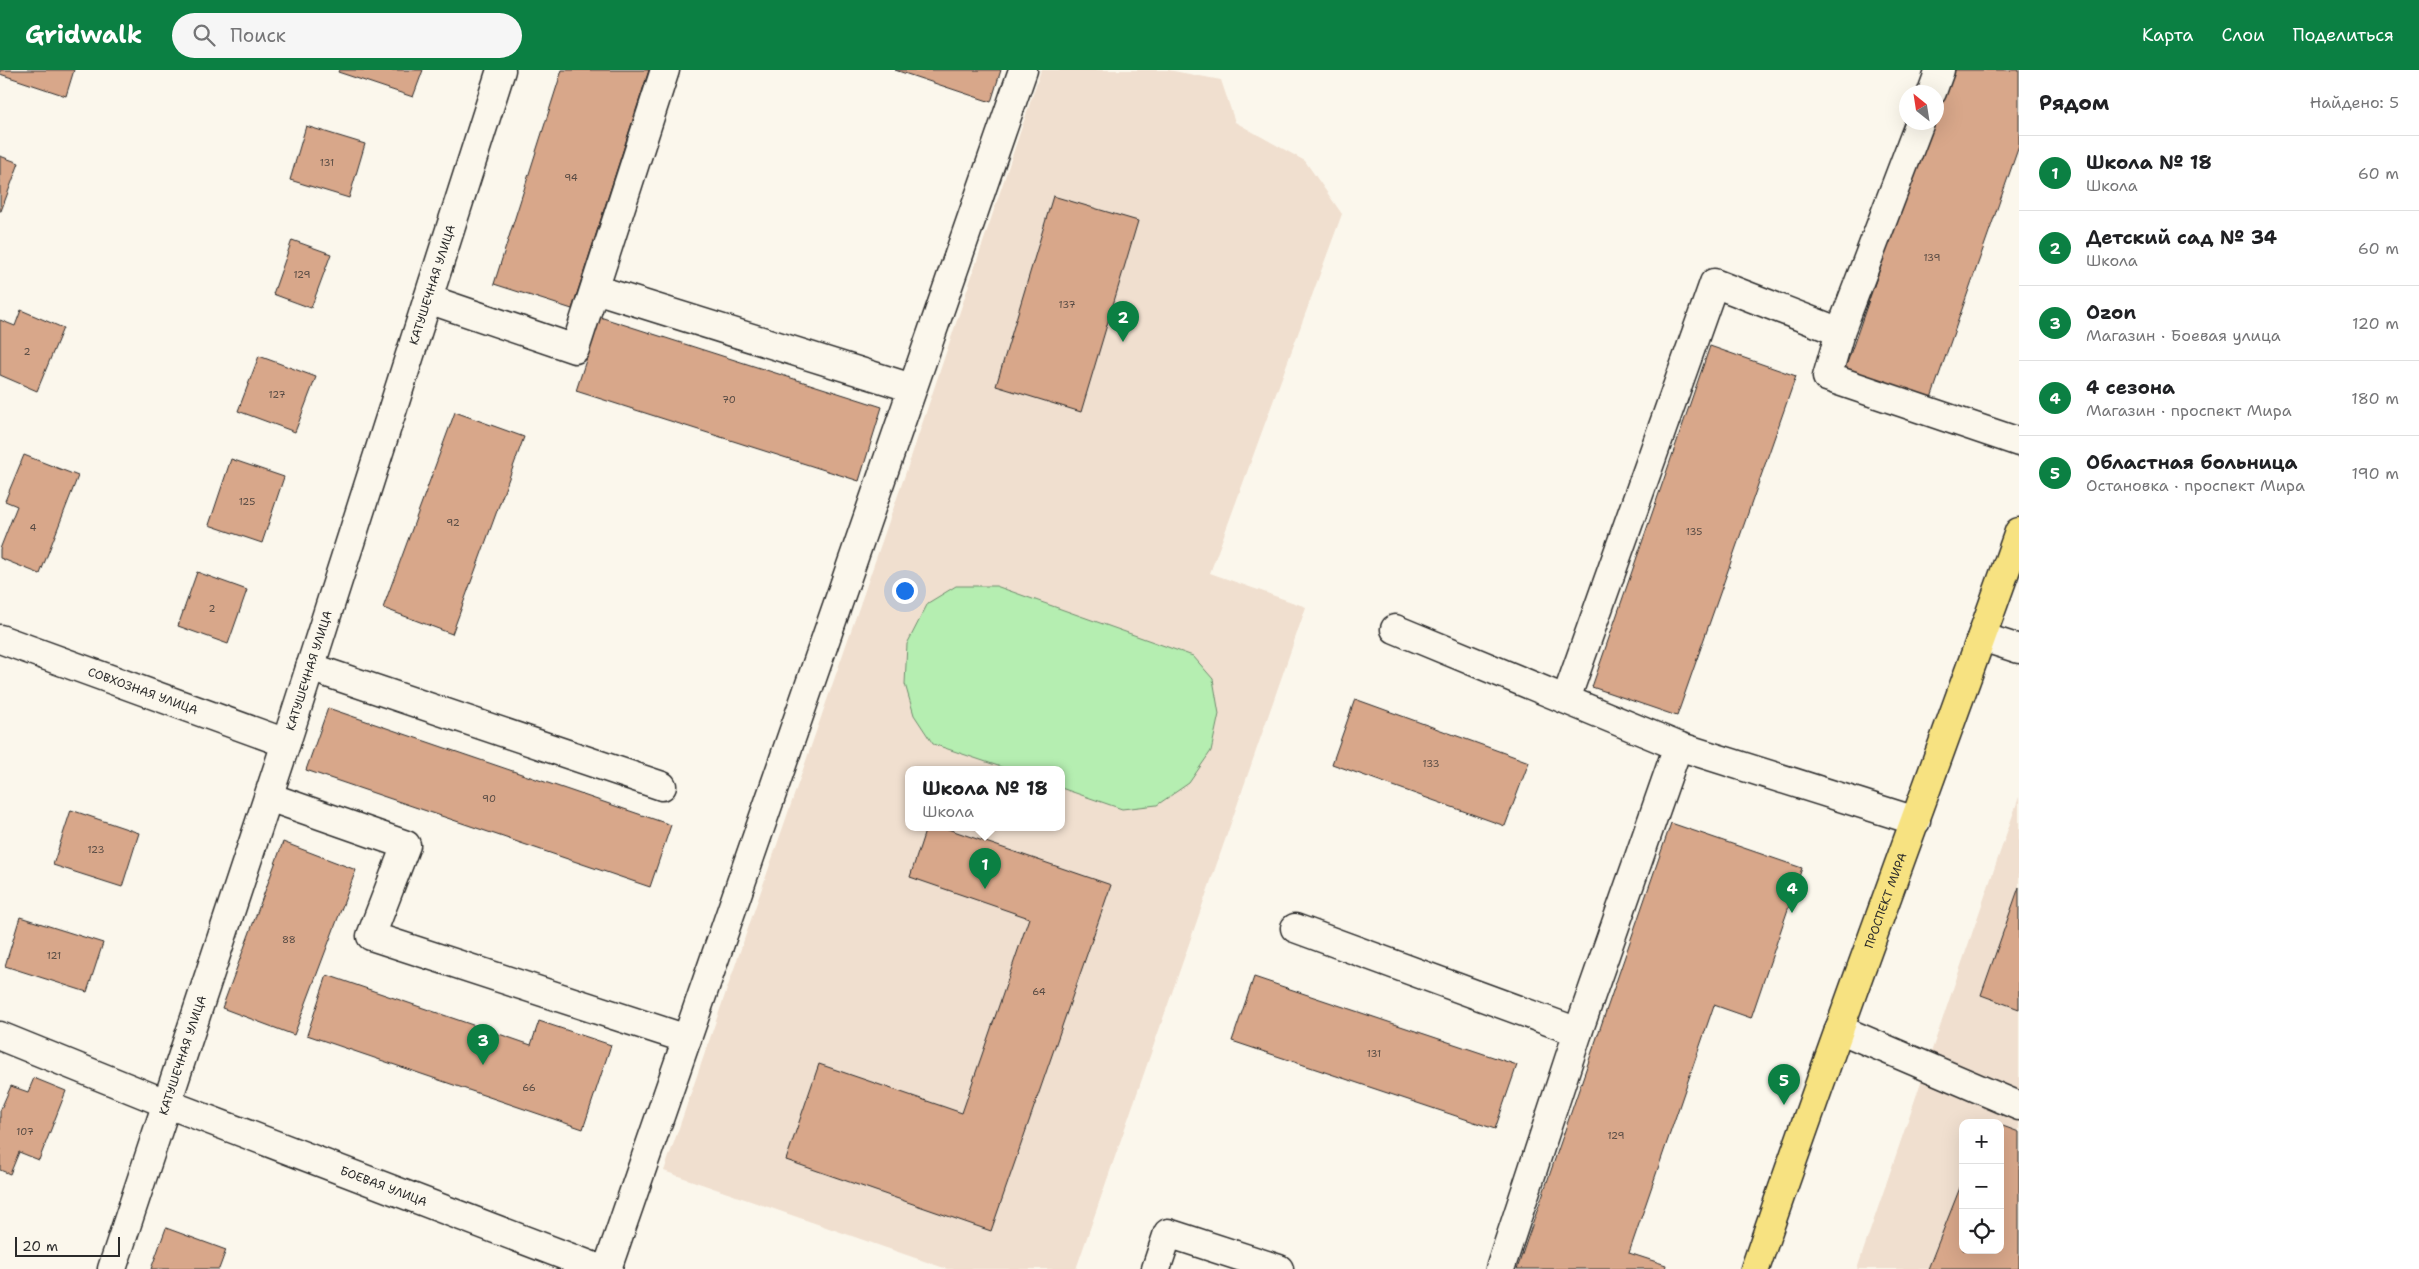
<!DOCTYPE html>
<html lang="ru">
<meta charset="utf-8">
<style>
body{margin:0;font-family:"Shantell Sans",sans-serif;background:#f6f6f6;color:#202124}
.controls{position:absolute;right:15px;bottom:15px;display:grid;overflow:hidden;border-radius:10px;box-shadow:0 5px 20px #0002}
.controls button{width:45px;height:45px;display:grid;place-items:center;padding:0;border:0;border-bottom:1px solid #e0e0e0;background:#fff;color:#202124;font:25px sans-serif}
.compass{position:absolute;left:1899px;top:15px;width:45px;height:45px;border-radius:50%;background:#fff;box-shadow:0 5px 20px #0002;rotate:330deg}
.scale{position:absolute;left:15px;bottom:12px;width:105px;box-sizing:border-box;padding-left:5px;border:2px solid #2b2b2b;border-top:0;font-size:14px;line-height:18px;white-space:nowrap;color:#2b2b2b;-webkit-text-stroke:4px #fbf7ec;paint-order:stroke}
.you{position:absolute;left:904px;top:520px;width:18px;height:18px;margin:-12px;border:4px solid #fff;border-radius:50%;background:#1a73e8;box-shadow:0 0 0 8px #1a73e833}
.badge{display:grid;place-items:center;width:32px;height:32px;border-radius:50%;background:#0b8043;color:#fff;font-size:16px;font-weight:700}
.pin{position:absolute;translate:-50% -41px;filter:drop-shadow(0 1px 2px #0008)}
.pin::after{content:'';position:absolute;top:26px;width:18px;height:15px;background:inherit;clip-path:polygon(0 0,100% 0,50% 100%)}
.popup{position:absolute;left:905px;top:696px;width:160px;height:65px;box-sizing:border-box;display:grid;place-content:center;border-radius:10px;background:#fff;filter:drop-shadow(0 1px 4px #0005);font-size:16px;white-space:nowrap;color:#757577}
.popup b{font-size:19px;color:#202124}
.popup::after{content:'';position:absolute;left:50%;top:100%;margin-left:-10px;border:10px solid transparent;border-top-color:#fff}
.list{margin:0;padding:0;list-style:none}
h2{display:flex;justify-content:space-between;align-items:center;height:65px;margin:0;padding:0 20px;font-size:21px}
h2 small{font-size:16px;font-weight:400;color:#757577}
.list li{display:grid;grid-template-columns:32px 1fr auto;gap:15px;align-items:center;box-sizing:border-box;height:75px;padding:0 20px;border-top:1px solid #e0e0e0}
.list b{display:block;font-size:19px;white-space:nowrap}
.list p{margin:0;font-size:16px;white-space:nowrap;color:#757577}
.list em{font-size:16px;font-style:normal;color:#757577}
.icon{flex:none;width:28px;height:28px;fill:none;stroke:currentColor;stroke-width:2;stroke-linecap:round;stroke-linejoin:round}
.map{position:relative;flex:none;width:2019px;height:1199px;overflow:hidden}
header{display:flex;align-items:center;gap:30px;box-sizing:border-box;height:70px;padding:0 25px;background:#0b8043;color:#fff}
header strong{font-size:24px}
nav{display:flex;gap:28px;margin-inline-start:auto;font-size:18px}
.search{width:350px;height:45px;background:#f6f6f6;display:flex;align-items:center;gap:12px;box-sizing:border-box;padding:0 18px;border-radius:28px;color:#757577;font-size:19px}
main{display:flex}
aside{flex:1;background:#fff}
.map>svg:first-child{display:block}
.built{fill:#f0dfcf;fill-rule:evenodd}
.green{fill:#b5eeb1;stroke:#708c6e}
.building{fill:#d8a78a;stroke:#2b2b2b}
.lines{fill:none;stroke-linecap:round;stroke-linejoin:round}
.minor-casing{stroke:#2b2b2b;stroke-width:31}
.major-casing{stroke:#2b2b2b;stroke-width:31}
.minor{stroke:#fbf7ec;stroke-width:28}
.major{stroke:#f7e281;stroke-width:28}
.labels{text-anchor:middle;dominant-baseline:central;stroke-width:4;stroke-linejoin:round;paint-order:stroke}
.number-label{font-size:10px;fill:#564a43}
.street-label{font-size:12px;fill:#2b2b2b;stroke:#fbf7ec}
</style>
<header>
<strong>Gridwalk</strong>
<div class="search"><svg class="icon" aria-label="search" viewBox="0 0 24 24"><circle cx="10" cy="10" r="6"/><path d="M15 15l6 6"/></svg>Поиск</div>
<nav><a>Карта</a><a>Слои</a><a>Поделиться</a></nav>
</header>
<main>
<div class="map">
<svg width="2019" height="1199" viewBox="0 0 2019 1199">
<rect width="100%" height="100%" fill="#fbf7ec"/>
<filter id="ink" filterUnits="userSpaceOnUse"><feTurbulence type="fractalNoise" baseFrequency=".02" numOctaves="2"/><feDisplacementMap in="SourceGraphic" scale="10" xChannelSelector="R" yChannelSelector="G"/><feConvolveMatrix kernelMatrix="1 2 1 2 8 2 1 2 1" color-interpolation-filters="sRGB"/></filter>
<g filter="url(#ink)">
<g class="built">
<path d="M 1041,0 L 1168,0 L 1221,10 L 1235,52 L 1305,91 L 1342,144 L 1210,503 L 1306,537 L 1076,1199 L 947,1199 L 664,1101 L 907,399 ZM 909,700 L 1061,700 L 1061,758 L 909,758 Z"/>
<path d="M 2019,727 L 2019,1199 L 1857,1199 L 1935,971 ZM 1963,1053 L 2000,1053 L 2000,1180 L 1963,1180 Z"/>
</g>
<polygon class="green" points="956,516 996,516 1193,586 1213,609 1219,644 1211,681 1189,713 1157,735 1122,739 1061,718 1061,700 1010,700 933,674 914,645 905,614 907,574 928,533"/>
<g class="building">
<polygon points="0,0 74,0 66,26 0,4"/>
<polygon points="339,0 423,0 413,27 338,2"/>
<polygon points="562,0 649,0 572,239 494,214"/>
<polygon points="895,0 1001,0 991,32"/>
<polygon points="1949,0 2019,0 2019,76 1931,328 1845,299 1931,52 1936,52 1936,37"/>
<polygon points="306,56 365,74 349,128 290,110"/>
<polygon points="0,86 19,93 1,141 0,141"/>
<polygon points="1053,126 1138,151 1081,342 996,316"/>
<polygon points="292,170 331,184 311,238 273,224"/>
<polygon points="21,240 63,258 37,321 0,305 0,250 15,256"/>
<polygon points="600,247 882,337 859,411 576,321"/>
<polygon points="1710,276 1796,306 1677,646 1592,617"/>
<polygon points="259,286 316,307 295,362 238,341"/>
<polygon points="455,342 524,367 452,564 383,538"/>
<polygon points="24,385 78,406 40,504 0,488 0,479 17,436 5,431"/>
<polygon points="231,389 284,407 262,473 209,455"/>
<polygon points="197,502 247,520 228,574 178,556"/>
<polygon points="1355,629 1529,692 1505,756 1332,694"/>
<polygon points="328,638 671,755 650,817 306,700"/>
<polygon points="71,740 139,763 122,817 53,795"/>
<polygon points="1671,753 1802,798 1751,948 1714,935 1629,1183 1666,1195 1665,1199 1517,1199"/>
<polygon points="926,758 945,758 1111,815 991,1161 786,1090 819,994 962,1043 1029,848 910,807"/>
<polygon points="283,772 356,800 294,965 222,938"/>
<polygon points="2019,817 2019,939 1981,925"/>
<polygon points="20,847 103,873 87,922 5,896"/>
<polygon points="327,905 531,975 539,951 611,975 583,1059 307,965"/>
<polygon points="1254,907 1517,995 1495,1059 1232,971"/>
<polygon points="34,1008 66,1021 39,1090 19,1082 10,1104 0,1100 0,1041 11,1016 28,1022"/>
<polygon points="2000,1055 2019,1062 2019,1199 1928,1199 1963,1110 1963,1180 2000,1180"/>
<polygon points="166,1158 226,1180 219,1199 151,1199"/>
</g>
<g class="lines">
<defs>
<g id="minor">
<polyline points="1932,22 1940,0"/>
<polyline points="595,219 912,318"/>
<polyline points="428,229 575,279 665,0"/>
<polyline points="1840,262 1827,307 2019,372"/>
<polyline points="1395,559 1678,676 1916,751"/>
<polyline points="1982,567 2019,579"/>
<path id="s1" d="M 0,569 L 286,673"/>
<polyline points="310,597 662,716"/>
<polyline points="1566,629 1714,213 1840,262 1920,52"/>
<polyline points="269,727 406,775 371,866 687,969"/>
<polyline points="1295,858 1578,962"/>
<polyline points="1839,959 2019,1036"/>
<path id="s2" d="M 0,966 L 168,1034 L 600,1199"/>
<path id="s3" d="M 112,1199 L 286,673 L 501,0"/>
<polyline points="607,1199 1023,0"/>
<polyline points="1156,1199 1168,1163 1279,1199"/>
<polyline points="1500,1199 1578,962 1678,676"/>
</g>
<g id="major">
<path id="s4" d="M 1755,1199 C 1839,952 1932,708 2019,462"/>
</g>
</defs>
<use href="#minor" class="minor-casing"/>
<use href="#major" class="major-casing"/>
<use href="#minor" class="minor"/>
<use href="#major" class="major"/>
</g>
</g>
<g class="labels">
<g class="number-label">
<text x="327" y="92">131</text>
<text x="571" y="107">94</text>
<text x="1932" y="187">139</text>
<text x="302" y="204">129</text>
<text x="1067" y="234">137</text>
<text x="27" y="281">2</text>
<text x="277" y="324">127</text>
<text x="729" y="329">70</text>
<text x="247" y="431">125</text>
<text x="453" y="452">92</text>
<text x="33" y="457">4</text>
<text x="1694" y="461">135</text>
<text x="212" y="538">2</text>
<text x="1431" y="693">133</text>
<text x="489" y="728">90</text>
<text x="96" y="779">123</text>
<text x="289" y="869">88</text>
<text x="54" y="885">121</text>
<text x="1039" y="921">64</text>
<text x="1374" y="983">131</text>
<text x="529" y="1017">66</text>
<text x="25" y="1061">107</text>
<text x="1616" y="1065">129</text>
</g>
<g class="street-label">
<text stroke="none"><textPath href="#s3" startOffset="1035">КАТУШЕЧНАЯ УЛИЦА</textPath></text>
<text stroke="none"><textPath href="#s3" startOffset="630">КАТУШЕЧНАЯ УЛИЦА</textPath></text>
<text stroke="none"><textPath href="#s1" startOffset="152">СОВХОЗНАЯ УЛИЦА</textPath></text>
<text stroke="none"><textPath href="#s4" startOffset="391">ПРОСПЕКТ МИРА</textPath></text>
<text stroke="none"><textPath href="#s3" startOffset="225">КАТУШЕЧНАЯ УЛИЦА</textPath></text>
<text stroke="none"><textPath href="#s2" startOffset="412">БОЕВАЯ УЛИЦА</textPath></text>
</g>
</g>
</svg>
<div class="controls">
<button>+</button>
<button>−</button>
<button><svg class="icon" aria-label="locate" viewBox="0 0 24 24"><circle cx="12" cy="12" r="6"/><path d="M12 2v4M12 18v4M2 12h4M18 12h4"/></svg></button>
</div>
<svg class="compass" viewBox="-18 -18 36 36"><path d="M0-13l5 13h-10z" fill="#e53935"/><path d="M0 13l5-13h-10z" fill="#757577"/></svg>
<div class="scale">20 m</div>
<div class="you"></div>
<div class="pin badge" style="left:985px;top:819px">1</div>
<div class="popup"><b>Школа № 18</b>Школа</div>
<div class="pin badge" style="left:1123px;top:272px">2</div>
<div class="pin badge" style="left:483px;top:995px">3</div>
<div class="pin badge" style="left:1792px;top:843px">4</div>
<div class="pin badge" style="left:1784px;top:1035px">5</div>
</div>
<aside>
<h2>Рядом<small>Найдено: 5</small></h2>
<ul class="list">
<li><span class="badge">1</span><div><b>Школа № 18</b><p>Школа</p></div><em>60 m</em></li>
<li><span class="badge">2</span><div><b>Детский сад № 34</b><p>Школа</p></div><em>60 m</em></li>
<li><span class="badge">3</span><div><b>Ozon</b><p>Магазин · Боевая улица</p></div><em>120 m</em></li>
<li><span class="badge">4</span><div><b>4 сезона</b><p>Магазин · проспект Мира</p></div><em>180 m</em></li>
<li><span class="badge">5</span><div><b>Областная больница</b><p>Остановка · проспект Мира</p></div><em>190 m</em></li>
</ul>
</aside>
</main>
